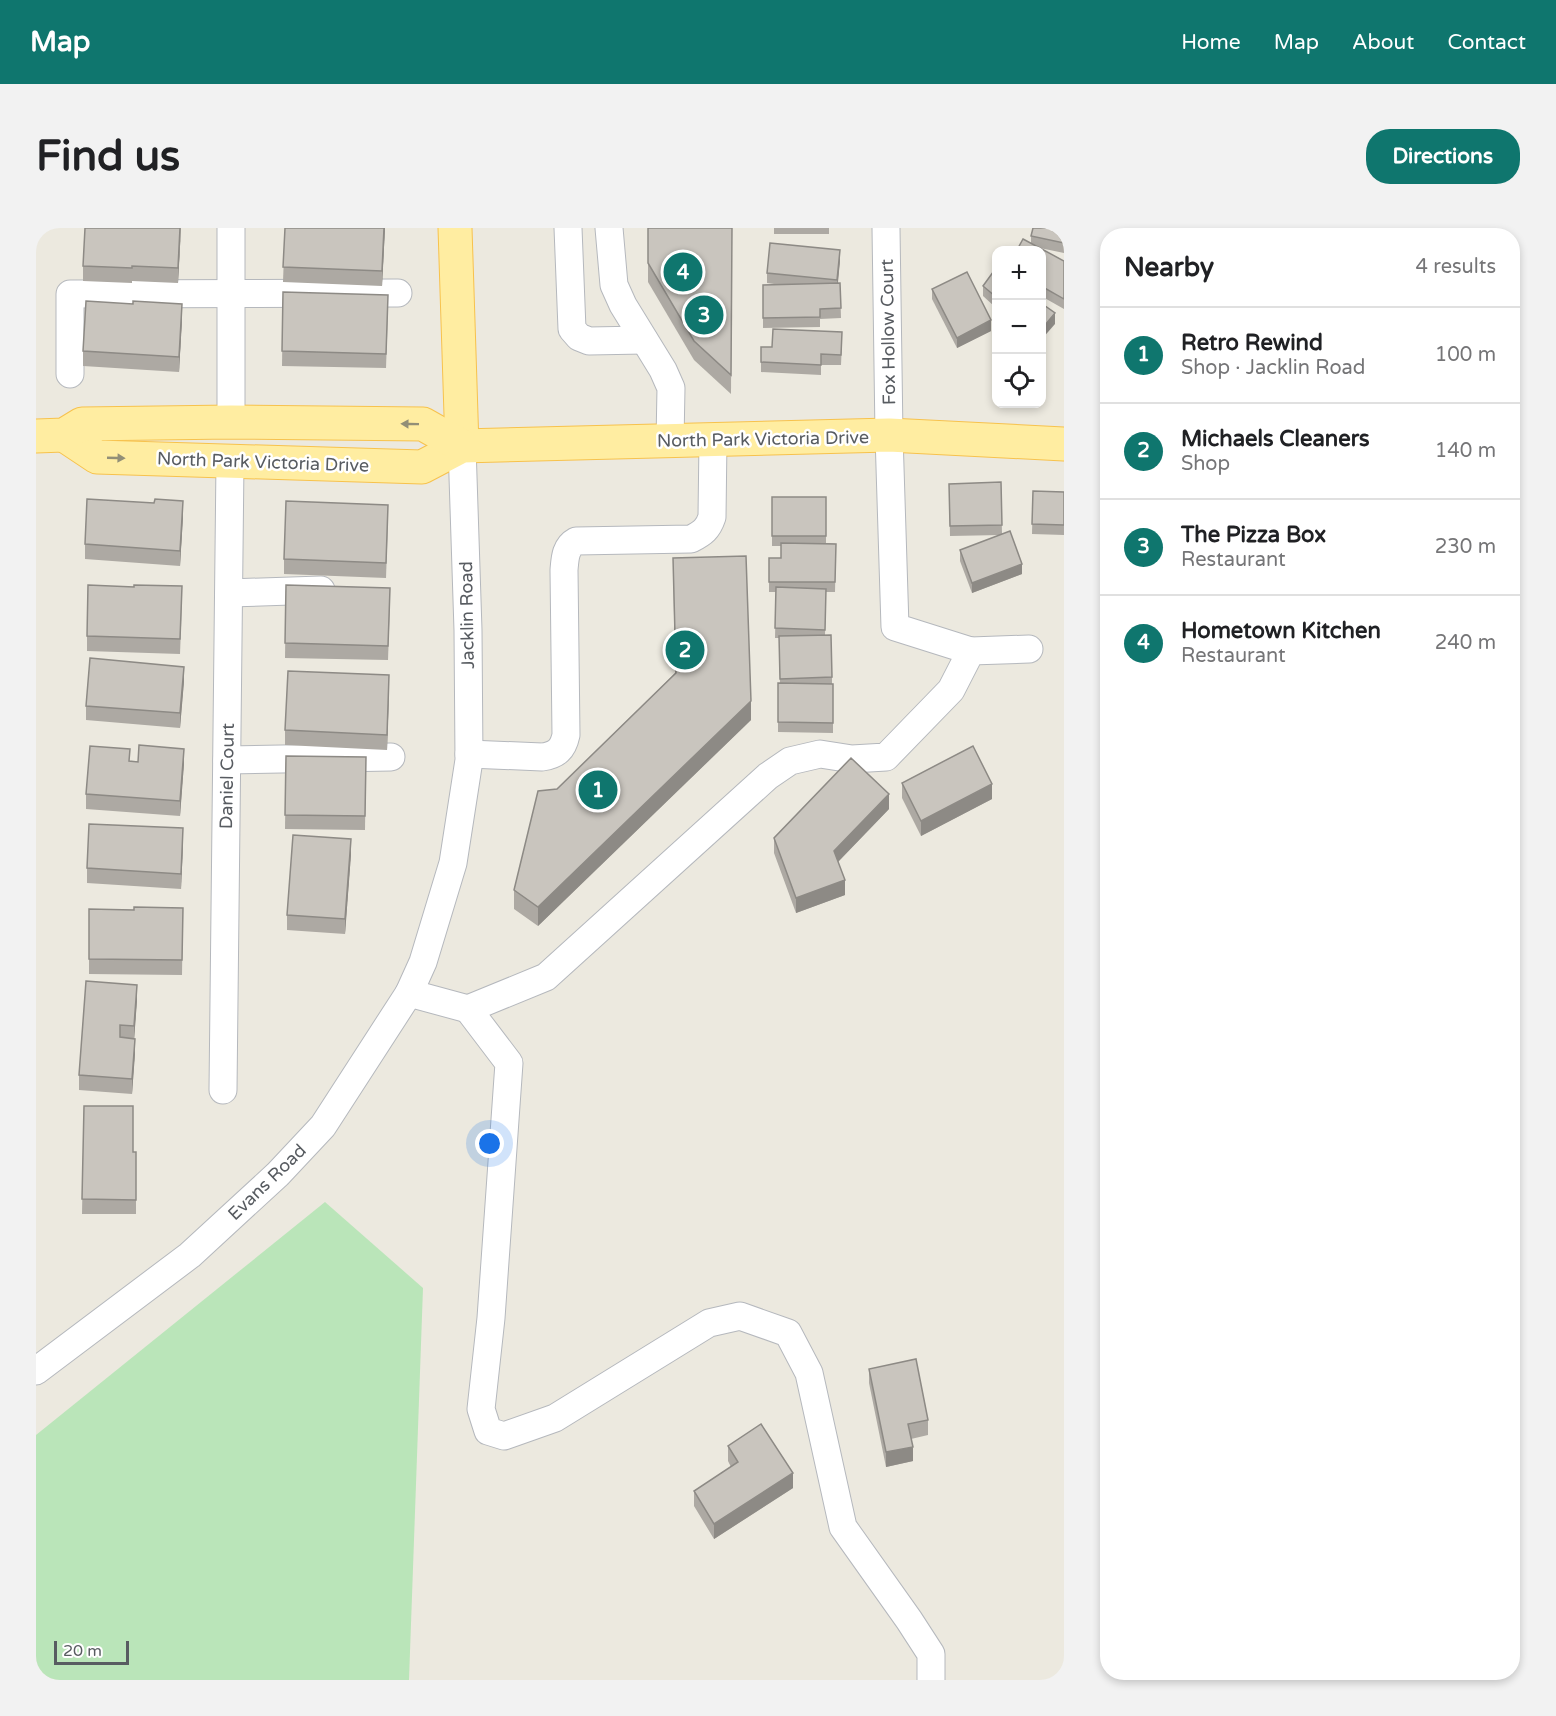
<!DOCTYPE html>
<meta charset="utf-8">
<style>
body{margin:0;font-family:"Varela Round",sans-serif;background:#f2f2f2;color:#202124}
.controls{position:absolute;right:18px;top:18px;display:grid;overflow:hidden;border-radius:12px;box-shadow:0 3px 9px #0003}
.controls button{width:54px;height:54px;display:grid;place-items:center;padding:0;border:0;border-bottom:2px solid #e0e0e0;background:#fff;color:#202124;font:30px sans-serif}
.scale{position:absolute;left:18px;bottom:15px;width:75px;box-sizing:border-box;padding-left:6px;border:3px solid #585c61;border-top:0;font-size:16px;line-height:21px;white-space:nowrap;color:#585c61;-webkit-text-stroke:4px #fff;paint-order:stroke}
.you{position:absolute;left:454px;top:916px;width:21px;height:21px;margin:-15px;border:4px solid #fff;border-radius:50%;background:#1a73e8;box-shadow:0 0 0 9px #1a73e833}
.badge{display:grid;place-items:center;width:39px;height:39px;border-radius:50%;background:#0f766e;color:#fff;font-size:20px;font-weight:700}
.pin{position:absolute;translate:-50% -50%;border:3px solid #fff;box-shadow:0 2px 6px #0006}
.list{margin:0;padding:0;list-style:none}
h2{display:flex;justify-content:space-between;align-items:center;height:78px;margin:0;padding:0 24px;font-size:26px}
h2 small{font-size:20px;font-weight:400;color:#757577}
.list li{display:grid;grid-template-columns:39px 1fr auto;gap:18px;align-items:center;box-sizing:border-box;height:96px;padding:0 24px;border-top:2px solid #e0e0e0}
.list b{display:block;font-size:22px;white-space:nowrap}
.list p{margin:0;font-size:20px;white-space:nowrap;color:#757577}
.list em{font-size:20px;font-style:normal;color:#757577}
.icon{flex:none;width:33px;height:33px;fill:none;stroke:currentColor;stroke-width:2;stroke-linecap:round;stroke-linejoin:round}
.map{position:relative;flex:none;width:1028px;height:1452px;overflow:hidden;border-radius:24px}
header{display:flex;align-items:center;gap:36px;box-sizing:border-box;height:84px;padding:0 30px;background:#0f766e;color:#fff}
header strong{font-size:28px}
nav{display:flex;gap:33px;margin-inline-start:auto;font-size:21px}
.intro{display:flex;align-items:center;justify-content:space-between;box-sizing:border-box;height:144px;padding:0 36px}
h1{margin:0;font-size:42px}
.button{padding:15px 27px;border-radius:24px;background:#0f766e;color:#fff;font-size:21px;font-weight:700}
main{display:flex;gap:36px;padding:0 36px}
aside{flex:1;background:#fff;border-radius:24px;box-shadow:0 3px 9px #0003}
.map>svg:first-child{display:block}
.green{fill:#bae5b9}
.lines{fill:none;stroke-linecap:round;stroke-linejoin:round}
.minor-casing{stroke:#b5b8bd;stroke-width:29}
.major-casing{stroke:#f7c24d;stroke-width:35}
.minor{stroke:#fff;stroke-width:27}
.major{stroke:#ffeda1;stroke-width:33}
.wall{fill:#ada9a3}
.shaded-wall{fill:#8d8a85}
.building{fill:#c9c5be;stroke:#8d8a85;stroke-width:1.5}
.oneway{fill:#928f77}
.labels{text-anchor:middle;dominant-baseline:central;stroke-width:5;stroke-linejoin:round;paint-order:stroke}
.street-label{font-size:18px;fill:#585c61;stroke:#fff}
</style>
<header>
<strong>Map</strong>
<nav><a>Home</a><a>Map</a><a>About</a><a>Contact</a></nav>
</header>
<div class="intro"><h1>Find us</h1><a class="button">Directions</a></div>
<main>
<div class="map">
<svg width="1028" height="1452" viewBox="0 0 1028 1452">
<rect width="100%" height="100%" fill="#ece9df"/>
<polygon class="green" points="289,974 387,1060 373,1452 0,1452 0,1207"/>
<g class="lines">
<defs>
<g id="minor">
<polyline points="195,0 195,194"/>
<polyline points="532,0 536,101 543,109 553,113 608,112"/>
<polyline points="573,0 578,57 587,77 627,142 635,160 634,213"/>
<polyline points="850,0 853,207 859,399 935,423"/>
<polyline points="34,146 34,66 362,65"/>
<polyline points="193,365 285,362"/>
<path d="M 433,526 L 506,529 C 521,527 527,521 530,507 L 528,342 C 529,331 529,319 540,313 L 655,311 C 667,305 672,301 676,289 L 677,212"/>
<polyline points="191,532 355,529"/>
<polyline points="373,765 432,781"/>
<polyline points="432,781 473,835 455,1090 445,1181 452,1203 468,1208 519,1190 673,1095 704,1088 752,1105 773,1145 807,1299 873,1392 895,1426 895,1452"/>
<polyline points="432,781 510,749 732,548 754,533 784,526 816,531 850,529 915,462 935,423 993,421"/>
<polyline points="187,862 194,234"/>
<polyline points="0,1143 154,1027 242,946 287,898 373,765 387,734 417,635 433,532 432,402 426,218"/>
</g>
<g id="major">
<polyline points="419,0 426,218"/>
<polyline points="28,207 61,229 386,239 426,218 853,207 1028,216"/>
<polyline points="0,208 28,207 46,196 195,194 387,196 426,218"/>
</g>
</defs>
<use href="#minor" class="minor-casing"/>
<use href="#major" class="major-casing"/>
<use href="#minor" class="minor"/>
<use href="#major" class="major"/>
</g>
<g class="wall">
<polygon points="145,0 142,55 96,53 96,55 47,53 47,38"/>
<polygon points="249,0 349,0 346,58 247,54"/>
<polygon points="612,0 696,0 695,166 658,132 612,54"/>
<rect x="738" y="0" width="55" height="6"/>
<polygon points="1028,0 1028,25 1004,20 1028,33 1028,81 1005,68 1005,22 995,15 995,8"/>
<polygon points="804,32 802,55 804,55 805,90 784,91 784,99 727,100 727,57 745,57 731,55 731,45"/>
<polygon points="960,40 960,92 957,89 957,79 958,78 947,68 947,58"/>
<polygon points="896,61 955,103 921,120 896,71"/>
<polygon points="247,64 352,82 350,140 246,138"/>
<polygon points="146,91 143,144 47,138 47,123"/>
<polygon points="806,114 805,137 785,137 785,147 725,144 725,134 736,119"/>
<polygon points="965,254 966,306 986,346 936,365 924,333 924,322 965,307 914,308 913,256"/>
<polygon points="997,263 1028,264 1028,307 996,306"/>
<polygon points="736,269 790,269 790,315 800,316 799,364 790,364 789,407 796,449 796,456 797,456 797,505 742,504 742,455 744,456 743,410 739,410 740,364 733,364 733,330 745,330 745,318 736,318"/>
<polygon points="147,288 144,338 49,331 49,316"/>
<polygon points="352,292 350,350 248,346 248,331"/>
<polygon points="637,330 715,492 502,698 478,681 478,662 521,561 639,445"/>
<polygon points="250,357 354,374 352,432 249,430"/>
<polygon points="146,373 144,426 51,423 51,408"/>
<polygon points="148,453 144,500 50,492 50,478"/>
<polygon points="353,462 351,522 249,517 249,502"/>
<polygon points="250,528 330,529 329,602 249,601"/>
<polygon points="94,533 148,535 144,588 50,581 50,566"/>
<polygon points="866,555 956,571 885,608 866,570"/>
<polygon points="853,581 802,634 809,667 760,685 738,625 738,610"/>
<polygon points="147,615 145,661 51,655 51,640"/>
<polygon points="315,626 309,706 251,702 251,687"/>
<polygon points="147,680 146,747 53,746 53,681 98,682"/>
<polygon points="101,772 98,811 99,825 96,866 43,862 43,847"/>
<polygon points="48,878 97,924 100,924 100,986 46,986"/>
<polygon points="833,1141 892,1192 892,1207 875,1211 877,1233 850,1239 833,1155"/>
<polygon points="692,1218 757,1260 678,1311 658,1278 658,1263 695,1239 692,1233"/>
</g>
<g class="shaded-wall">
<polygon points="145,0 142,55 142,40"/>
<polygon points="348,0 349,0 346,58 346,43"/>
<polygon points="804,22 804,32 801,62 801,52"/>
<polygon points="146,76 146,91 143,144 143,129"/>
<polygon points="1019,85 1019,96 1005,112 1005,102"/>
<polygon points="955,92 955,103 921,120 921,110"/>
<polygon points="147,273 147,288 144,338 144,323"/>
<polygon points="986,336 986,346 936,365 936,355"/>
<polygon points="148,439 148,453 144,500 144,485"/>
<polygon points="353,447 353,462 351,522 351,507"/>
<polygon points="715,473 715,492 502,698 502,679"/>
<polygon points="148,521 148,535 144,588 144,573"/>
<polygon points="956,556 956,571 885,608 885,593"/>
<polygon points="853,566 853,581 798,638 798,623"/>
<polygon points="147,600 147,615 145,661 145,646"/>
<polygon points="315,611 315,626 309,706 309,691"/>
<polygon points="809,652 809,667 760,685 760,670"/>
<polygon points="101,757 101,772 98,813 98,798"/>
<polygon points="99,811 99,825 96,866 96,851"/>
<polygon points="877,1219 877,1233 850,1239 850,1224"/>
<polygon points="757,1245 757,1260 678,1311 678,1296"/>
</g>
<g class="building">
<polygon points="49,0 144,0 142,40 96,38 96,40 47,38"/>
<polygon points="249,0 348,0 346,43 247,39"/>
<polygon points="612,0 696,0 695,147 658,113 612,35"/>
<polygon points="997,0 1028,0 1028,15 995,8"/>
<polygon points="987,11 1028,33 1028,71 1005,58 1005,22 981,22"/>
<polygon points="734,15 804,22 801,52 731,45"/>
<polygon points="960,40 960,69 947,58"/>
<polygon points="931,44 955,92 921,110 896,61"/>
<polygon points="804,55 805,80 784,81 784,89 727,90 727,57"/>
<polygon points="247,64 352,67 350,126 246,123"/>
<polygon points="50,73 97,76 97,73 146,76 143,129 47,123"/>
<polygon points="960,75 960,82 957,79"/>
<polygon points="1005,75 1019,85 1005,102"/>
<polygon points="737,101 806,104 805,127 785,126 785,137 725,134 725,119 736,119"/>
<polygon points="965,254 966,297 914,298 913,256"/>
<polygon points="997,263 1028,264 1028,297 996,296"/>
<rect x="736" y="269" width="54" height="39"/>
<polygon points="51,271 118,275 119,271 147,273 144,323 49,316"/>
<polygon points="250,273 352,277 350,335 248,331"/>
<polygon points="974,303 986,336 936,355 924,322"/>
<polygon points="745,315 800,316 799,354 733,354 733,330 745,330"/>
<polygon points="710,328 715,473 502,679 478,662 502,563 521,561 640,445 637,330"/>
<polygon points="52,357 98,359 98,357 146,358 144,411 51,408"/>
<polygon points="250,357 354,360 352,418 249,415"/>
<polygon points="740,359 790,361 789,402 739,400"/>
<polygon points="795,407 796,449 744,451 743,408"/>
<polygon points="54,430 148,439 144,485 50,478"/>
<polygon points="252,443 353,447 351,507 249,502"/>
<polygon points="742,455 797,456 797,495 742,494"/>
<polygon points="103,517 148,521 144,573 50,566 54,518 94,521 93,533 102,534"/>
<polygon points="937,518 956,556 885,593 866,555"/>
<polygon points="250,528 330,529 329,588 249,587"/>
<polygon points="815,530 853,566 798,623 809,652 760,670 738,610"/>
<polygon points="53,596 147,600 145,646 51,640"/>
<polygon points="257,607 315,611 309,691 251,687"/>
<polygon points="98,679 147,680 146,732 53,731 53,681 98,682"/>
<polygon points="50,753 101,757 98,798 84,797 84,809 99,811 96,851 43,847"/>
<polygon points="48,878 97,878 97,924 100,924 100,972 46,971"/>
<polygon points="880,1131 892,1192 872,1196 877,1219 850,1224 833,1141"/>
<polygon points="725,1196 757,1245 678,1296 658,1263 702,1234 692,1218"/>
</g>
<defs><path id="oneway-solid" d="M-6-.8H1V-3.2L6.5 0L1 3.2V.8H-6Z" transform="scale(1.5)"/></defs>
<g class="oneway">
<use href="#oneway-solid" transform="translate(374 196) rotate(-179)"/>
<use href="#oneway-solid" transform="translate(80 230) rotate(2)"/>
</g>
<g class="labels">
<g class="street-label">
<text transform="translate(852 104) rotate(-91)">Fox Hollow Court</text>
<text transform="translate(727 211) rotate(-1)">North Park Victoria Drive</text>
<text transform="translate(227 234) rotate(2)">North Park Victoria Drive</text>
<text transform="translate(431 387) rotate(-91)">Jacklin Road</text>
<text transform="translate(191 548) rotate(-89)">Daniel Court</text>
<text transform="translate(231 954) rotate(-44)">Evans Road</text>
</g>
</g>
</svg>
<div class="controls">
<button>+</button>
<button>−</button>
<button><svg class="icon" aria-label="locate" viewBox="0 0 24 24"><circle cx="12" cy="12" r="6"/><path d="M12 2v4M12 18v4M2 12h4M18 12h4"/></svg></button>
</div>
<div class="scale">20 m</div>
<div class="you"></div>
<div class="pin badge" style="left:562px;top:562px">1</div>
<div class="pin badge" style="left:649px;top:422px">2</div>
<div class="pin badge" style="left:668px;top:87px">3</div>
<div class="pin badge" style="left:647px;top:44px">4</div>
</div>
<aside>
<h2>Nearby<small>4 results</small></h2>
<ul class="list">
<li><span class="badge">1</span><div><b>Retro Rewind</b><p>Shop · Jacklin Road</p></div><em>100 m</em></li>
<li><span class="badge">2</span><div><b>Michaels Cleaners</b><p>Shop</p></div><em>140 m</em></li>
<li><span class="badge">3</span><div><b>The Pizza Box</b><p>Restaurant</p></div><em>230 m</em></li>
<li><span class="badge">4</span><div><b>Hometown Kitchen</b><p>Restaurant</p></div><em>240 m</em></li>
</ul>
</aside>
</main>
